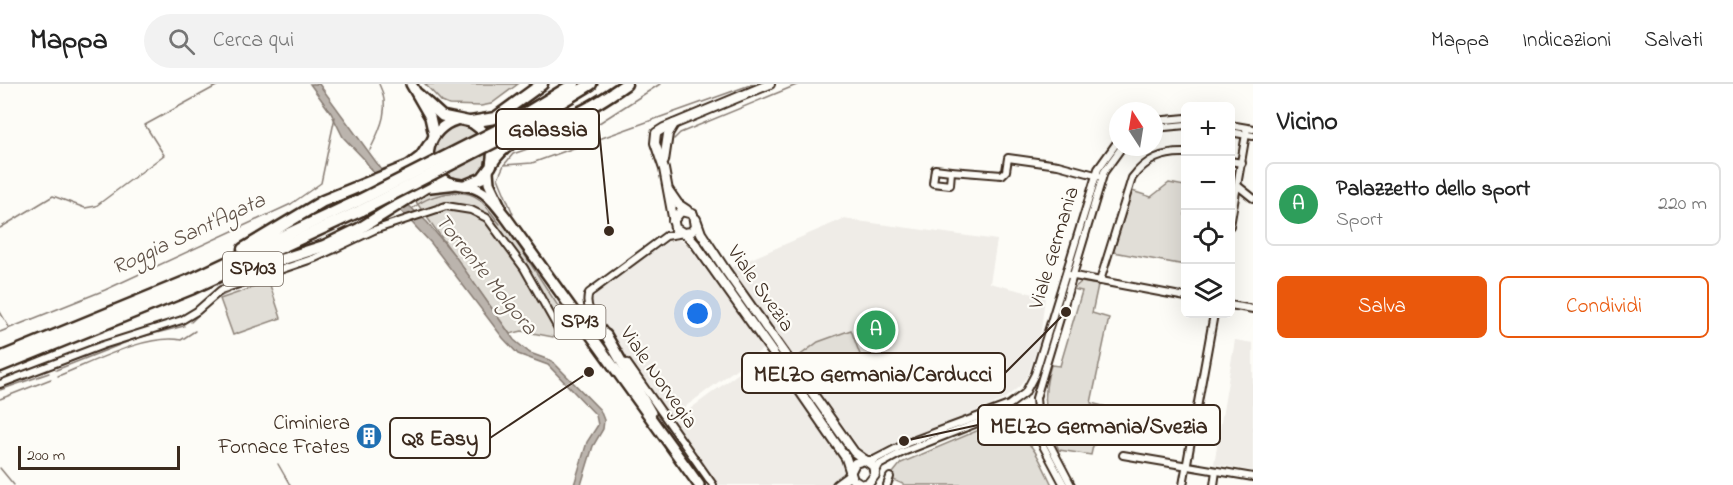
<!DOCTYPE html>
<html lang="it">
<meta charset="utf-8">
<style>
body{margin:0;font-family:"Indie Flower",sans-serif;background:#f2f2f2;color:#222}
.controls{position:absolute;right:18px;top:18px;display:grid;overflow:hidden;border-radius:9px;box-shadow:0 6px 24px #0002}
.controls button{width:54px;height:54px;display:grid;place-items:center;padding:0;border:0;border-bottom:2px solid #e0e0e0;background:#fff;color:#222;font:30px sans-serif}
.compass{position:absolute;left:1109px;top:18px;width:54px;height:54px;border-radius:50%;background:#fff;box-shadow:0 6px 24px #0002;rotate:348deg}
.scale{position:absolute;left:18px;bottom:15px;width:162px;box-sizing:border-box;padding-left:6px;border:3px solid #3b2a1e;border-top:0;font-size:16px;line-height:21px;white-space:nowrap;color:#3b2a1e;-webkit-text-stroke:4px #fdfcf7;paint-order:stroke}
.you{position:absolute;left:698px;top:230px;width:21px;height:21px;margin:-15px;border:4px solid #fff;border-radius:50%;background:#1a73e8;box-shadow:0 0 0 9px #1a73e833}
.badge{display:grid;place-items:center;width:39px;height:39px;border-radius:50%;background:#ea580c;color:#fff;font-size:20px;font-weight:700}
.pin{position:absolute;translate:-50% -50%;border:3px solid #fff;box-shadow:0 2px 6px #0006}
.list{margin:0;padding:0;list-style:none}
h2{display:flex;justify-content:space-between;align-items:center;height:78px;margin:0;padding:0 24px;font-size:26px}
h2 small{font-size:20px;font-weight:400;color:#767676}
.list li{display:grid;grid-template-columns:39px 1fr auto;gap:18px;align-items:center;box-sizing:border-box;height:84px;margin:0 12px 12px;padding:0 12px;border:2px solid #e0e0e0;border-radius:9px}
.list b{display:block;font-size:22px;white-space:nowrap}
.list p{margin:0;font-size:20px;white-space:nowrap;color:#767676}
.list em{font-size:20px;font-style:normal;color:#767676}
.actions{display:flex;gap:12px;padding:18px 24px}
.actions a{flex:1;padding:14px 0;border:2px solid #ea580c;border-radius:9px;text-align:center;font-size:21px;color:#ea580c}
.actions .main{background:#ea580c;color:#fff}
.icon{flex:none;width:33px;height:33px;fill:none;stroke:currentColor;stroke-width:2;stroke-linecap:round;stroke-linejoin:round}
.map{position:relative;flex:none;width:1253px;height:401px;overflow:hidden}
header{display:flex;align-items:center;gap:36px;box-sizing:border-box;height:84px;padding:0 30px;background:#fff;border-bottom:2px solid #e0e0e0}
header strong{font-size:28px}
nav{display:flex;gap:33px;margin-inline-start:auto;font-size:21px}
.search{width:420px;height:54px;background:#f2f2f2;display:flex;align-items:center;gap:15px;box-sizing:border-box;padding:0 21px;border-radius:33px;color:#767676;font-size:22px}
main{display:flex}
aside{flex:1;background:#fff}
.map>svg:first-child{display:block}
.built{fill:#efece7}
.green{fill:#e1ded7;stroke:#8e847a;stroke-width:1.5}
.water{fill:#bbb4ad;stroke:#887d74;stroke-width:1.5}
.lines{fill:none;stroke-linecap:round;stroke-linejoin:round}
.stream{stroke:#887d74;stroke-width:1.5}
.minor-casing{stroke:#3b2a1e;stroke-width:10}
.tertiary-casing{stroke:#3b2a1e;stroke-width:12}
.primary-casing{stroke:#3b2a1e;stroke-width:14}
.trunk-casing{stroke:#3b2a1e;stroke-width:15}
.minor{stroke:#fdfcf7;stroke-width:6}
.tertiary{stroke:#fdfcf7;stroke-width:8}
.primary{stroke:#fdfcf7;stroke-width:9}
.trunk{stroke:#fdfcf7;stroke-width:10}
.trunk-bridge-casing{stroke:#3b2a1e;stroke-width:15;stroke-linecap:butt}
.trunk-bridge{stroke:#fdfcf7;stroke-width:10}
.labels{text-anchor:middle;dominant-baseline:central;stroke-width:4.5;stroke-linejoin:round;paint-order:stroke}
.shield{fill:#fdfcf7;stroke:#75695f;stroke-width:1.5}
.shield-label{font-size:20px;font-weight:bold;fill:#3b2a1e}
.street-label{font-size:21px;fill:#3b2a1e;stroke:#fdfcf7}
.poi-label{font-size:21px;fill:#3b2a1e;stroke:#fdfcf7;text-anchor:end}
.water-label{font-size:22px;font-style:italic;fill:#615349;stroke:#fdfcf7}
.leader{fill:none;stroke:#3b2a1e;stroke-width:2}
.callout-dot{fill:#3b2a1e;stroke:#fdfcf7;stroke-width:2}
.callout{fill:#fdfcf7;stroke:#3b2a1e;stroke-width:2}
.callout-label{font-size:22px;text-anchor:middle;font-weight:bold;fill:#3b2a1e}
</style>
<header>
<strong>Mappa</strong>
<div class="search"><svg class="icon" aria-label="search" viewBox="0 0 24 24"><circle cx="10" cy="10" r="6"/><path d="M15 15l6 6"/></svg>Cerca qui</div>
<nav><a>Mappa</a><a>Indicazioni</a><a>Salvati</a></nav>
</header>
<main>
<div class="map">
<svg width="1253" height="401" viewBox="0 0 1253 401">
<rect width="100%" height="100%" fill="#fdfcf7"/>
<filter id="ink" filterUnits="userSpaceOnUse"><feTurbulence type="fractalNoise" baseFrequency=".0167" numOctaves="2"/><feDisplacementMap in="SourceGraphic" scale="12" xChannelSelector="R" yChannelSelector="G"/><feConvolveMatrix kernelMatrix="1 2 1 2 8 2 1 2 1" color-interpolation-filters="sRGB"/></filter>
<g filter="url(#ink)">
<g class="built">
<polygon points="843,135 997,156 990,199 1045,213 1040,255 1028,291 1020,302 1004,315 987,323 904,355 873,370 864,370 730,184"/>
<polygon points="678,155 687,160 763,265 670,334 587,219 592,209 669,157"/>
<polygon points="1235,256 1253,259 1253,387 1214,380"/>
<polygon points="765,270 848,386 828,401 717,401 672,338"/>
</g>
<g class="green">
<polygon points="425,0 518,0 491,20 481,22 449,21 442,18"/>
<circle cx="461" cy="69" r="28"/>
<polygon points="1169,99 1185,102 1185,181 1113,168 1132,107 1151,113"/>
<polygon points="466,106 477,109 498,130 573,245 553,253 522,247 510,250 414,115 431,107"/>
<polygon points="269,198 281,234 233,251 220,215"/>
<path d="M 1081,198 L 1098,201 L 1092,229 L 1109,234 L 1091,319 L 1107,323 L 1101,356 L 1093,362 L 1091,371 L 1059,366 C 1045,337 1041,312 1051,281 L 1060,282 L 1082,207 L 1073,205 Z"/>
<polygon points="851,246 862,276 813,295 798,273 818,258"/>
<path d="M 986,343 C 1029,345 1035,366 1052,401 L 905,401 L 889,394 L 901,379 Z"/>
</g>
<polygon class="water" points="310,0 319,0 406,119 427,138 455,172 514,256 530,269 552,277 600,326 604,336 603,345 593,362 581,401 574,401 587,358 598,341 596,331 548,281 518,270 503,254 431,159 399,125 364,75 343,53 331,29"/>
<g class="lines">
<g class="stream">
<polyline points="674,55 680,49 799,0"/>
<path d="M 370,66 C 381,44 391,23 379,0"/>
<polyline points="504,81 513,70 596,41 660,0"/>
<path d="M 413,124 C 428,111 462,102 479,115 C 487,122 493,132 500,140"/>
<polyline points="513,130 498,94 504,81 532,79 753,0"/>
<polyline points="0,144 53,112 85,124 96,122 164,71 145,41 220,0"/>
<polyline points="0,228 9,243"/>
<polyline points="191,238 215,215 234,206 337,169"/>
<polyline points="0,248 105,206 291,120 321,99 335,33"/>
<polyline points="56,286 137,254 184,242"/>
<path d="M 58,292 C 91,279 147,249 181,256 L 195,247"/>
<polyline points="0,306 49,289"/>
<polyline points="0,315 51,295"/>
<polyline points="278,380 290,401"/>
<polyline points="0,384 14,401"/>
</g>
<defs>
<g id="minor">
<polyline points="1154,37 1186,34"/>
<polyline points="1230,41 1253,45"/>
<polyline points="1154,44 1186,41"/>
<polyline points="1230,48 1253,52"/>
<polyline points="1230,77 1242,79"/>
<polygon points="935,85 951,87 950,101 933,99"/>
<polyline points="951,87 1002,91 1006,87 1008,74 1058,81 1099,92"/>
<polyline points="1238,102 1253,114"/>
<polyline points="1230,142 1247,44"/>
<polyline points="1069,191 1186,213"/>
<path d="M 1100,197 L 1132,94 C 1146,75 1163,68 1186,69"/>
<polyline points="1230,221 1253,225"/>
<path d="M 609,254 C 600,241 582,225 589,209 L 666,152 L 684,149"/>
<polyline points="627,279 713,401"/>
<polyline points="0,300 103,261 182,236 197,227 221,206 315,174 374,146 446,122 471,126 487,134 524,184 559,246 570,248 583,242"/>
<polyline points="1123,371 1253,393"/>
<polyline points="866,376 874,376 907,359 1009,321 1025,309 1035,290 1098,85 1118,57"/>
<polyline points="875,390 879,381 903,368 995,332 1013,332 1032,341 1064,401"/>
<polyline points="887,401 890,393"/>
<polyline points="1071,401 1038,338 1036,314 1104,88 1122,63"/>
<polyline points="1183,401 1214,230"/>
<polyline points="1214,401 1216,387"/>
</g>
<g id="tertiary">
<polyline points="664,77 668,50 674,40"/>
<polyline points="669,107 678,120 687,126"/>
<polyline points="696,135 701,149 726,187 854,368 873,382 875,391 869,399 861,401 853,396 846,374 790,293 696,161 688,152 675,144 664,85 655,59 656,49 664,44 770,0"/>
<polyline points="673,137 681,127 693,130 695,143 691,148 684,149"/>
<polyline points="837,401 848,393 855,379 865,376"/>
</g>
<g id="primary">
<polyline points="411,0 430,33 434,51"/>
<polyline points="418,10 442,32 471,38 488,51 493,65 491,82 482,94 465,101"/>
<path d="M 456,36 C 429,44 416,80 444,96 C 455,103 468,99 479,106 C 490,111 498,124 505,132 L 699,401"/>
<polyline points="488,87 489,99 500,122"/>
<polyline points="606,251 651,329"/>
</g>
<g id="trunk">
<polyline points="471,38 495,34 542,0"/>
<polyline points="500,45 574,0"/>
<polyline points="504,53 591,0"/>
<path d="M 492,79 C 509,51 546,45 574,31 C 593,23 609,12 626,0"/>
<polyline points="243,165 323,117 409,82 421,73 429,61"/>
<polyline points="243,188 324,162 359,145 426,103 453,100"/>
<polyline points="0,274 190,196 358,117"/>
<polyline points="0,282 193,204 362,126"/>
</g>
</defs>
<use href="#minor" class="minor-casing"/>
<use href="#tertiary" class="tertiary-casing"/>
<use href="#primary" class="primary-casing"/>
<use href="#trunk" class="trunk-casing"/>
<use href="#minor" class="minor"/>
<use href="#tertiary" class="tertiary"/>
<use href="#primary" class="primary"/>
<use href="#trunk" class="trunk"/>
<defs>
<g id="trunk-bridge">
<polyline points="358,117 500,45"/>
<polyline points="362,126 504,53"/>
</g>
</defs>
<use href="#trunk-bridge" class="trunk-bridge-casing"/>
<use href="#trunk-bridge" class="trunk-bridge"/>
</g>
</g>
<defs>
<symbol id="building-disc" viewBox="-11 -11 22 22"><circle r="9.5" fill="#1f6fb2" stroke="#fdfcf7"/><path d="M-4-6H4V6H1V3H-1V6H-4ZM-2.5-4.3h1.7v1.8h-1.7ZM.8-4.3h1.7v1.8H.8ZM-2.5-1h1.7V.8h-1.7ZM.8-1h1.7V.8H.8Z" fill="#fff"/></symbol>
</defs>
<g fill-rule="evenodd">
<use href="#building-disc" x="354" y="337" width="30" height="30"/>
</g>
<g class="labels">
<g class="shield">
<rect x="223" y="168" width="60" height="34" rx="4.5"/>
<rect x="554.5" y="221" width="51" height="34" rx="4.5"/>
</g>
<g class="shield-label">
<text x="253" y="185">SP103</text>
<text x="580" y="238">SP13</text>
</g>
<g class="street-label">
<text transform="translate(1055 164) rotate(-73)">Viale Germania</text>
<text transform="translate(760 205) rotate(55)">Viale Svezia</text>
<text transform="translate(658 294) rotate(55)">Viale Norvegia</text>
</g>
<g class="poi-label">
<text x="350" y="340">Ciminiera<tspan x="350" dy="24">Fornace Frates</tspan></text>
</g>
<g class="water-label">
<text transform="translate(189 151) rotate(-25)">Roggia Sant'Agata</text>
<text transform="translate(485 191) rotate(51)">Torrente Molgora</text>
</g>
</g>
<path class="leader" d="M609 147L599 45M1066 228L1005 289M904 357L978 341M589 288L490 354"/>
<g class="callout-dot">
<circle cx="609" cy="147" r="6"/>
<circle cx="1066" cy="228" r="6"/>
<circle cx="904" cy="357" r="6"/>
<circle cx="589" cy="288" r="6"/>
</g>
<g class="callout">
<rect x="496" y="25" width="103" height="40" rx="6"/>
<rect x="742" y="269" width="263" height="40" rx="6"/>
<rect x="978" y="321" width="242" height="40" rx="6"/>
<rect x="390" y="334" width="100" height="40" rx="6"/>
</g>
<g class="callout-label">
<text x="548" y="52">Galassia</text>
<text x="873" y="297">MELZO Germania/Carducci</text>
<text x="1099" y="349">MELZO Germania/Svezia</text>
<text x="440" y="361">Q8 Easy</text>
</g>
</svg>
<div class="controls">
<button>+</button>
<button>−</button>
<button><svg class="icon" aria-label="locate" viewBox="0 0 24 24"><circle cx="12" cy="12" r="6"/><path d="M12 2v4M12 18v4M2 12h4M18 12h4"/></svg></button>
<button><svg class="icon" aria-label="layers" viewBox="0 0 24 24"><path d="M12 4l9 5-9 5-9-5zM3 14l9 5 9-5"/></svg></button>
</div>
<svg class="compass" viewBox="-18 -18 36 36"><path d="M0-13l5 13h-10z" fill="#e53935"/><path d="M0 13l5-13h-10z" fill="#767676"/></svg>
<div class="scale">200 m</div>
<div class="you"></div>
<div class="pin badge" style="left:876px;top:246px;background:#2e9e5b">A</div>
</div>
<aside>
<h2>Vicino<small></small></h2>
<ul class="list">
<li><span class="badge" style="background:#2e9e5b">A</span><div><b>Palazzetto dello sport</b><p>Sport</p></div><em>220 m</em></li>
</ul>
<div class="actions"><a class="main">Salva</a><a>Condividi</a></div>
</aside>
</main>
